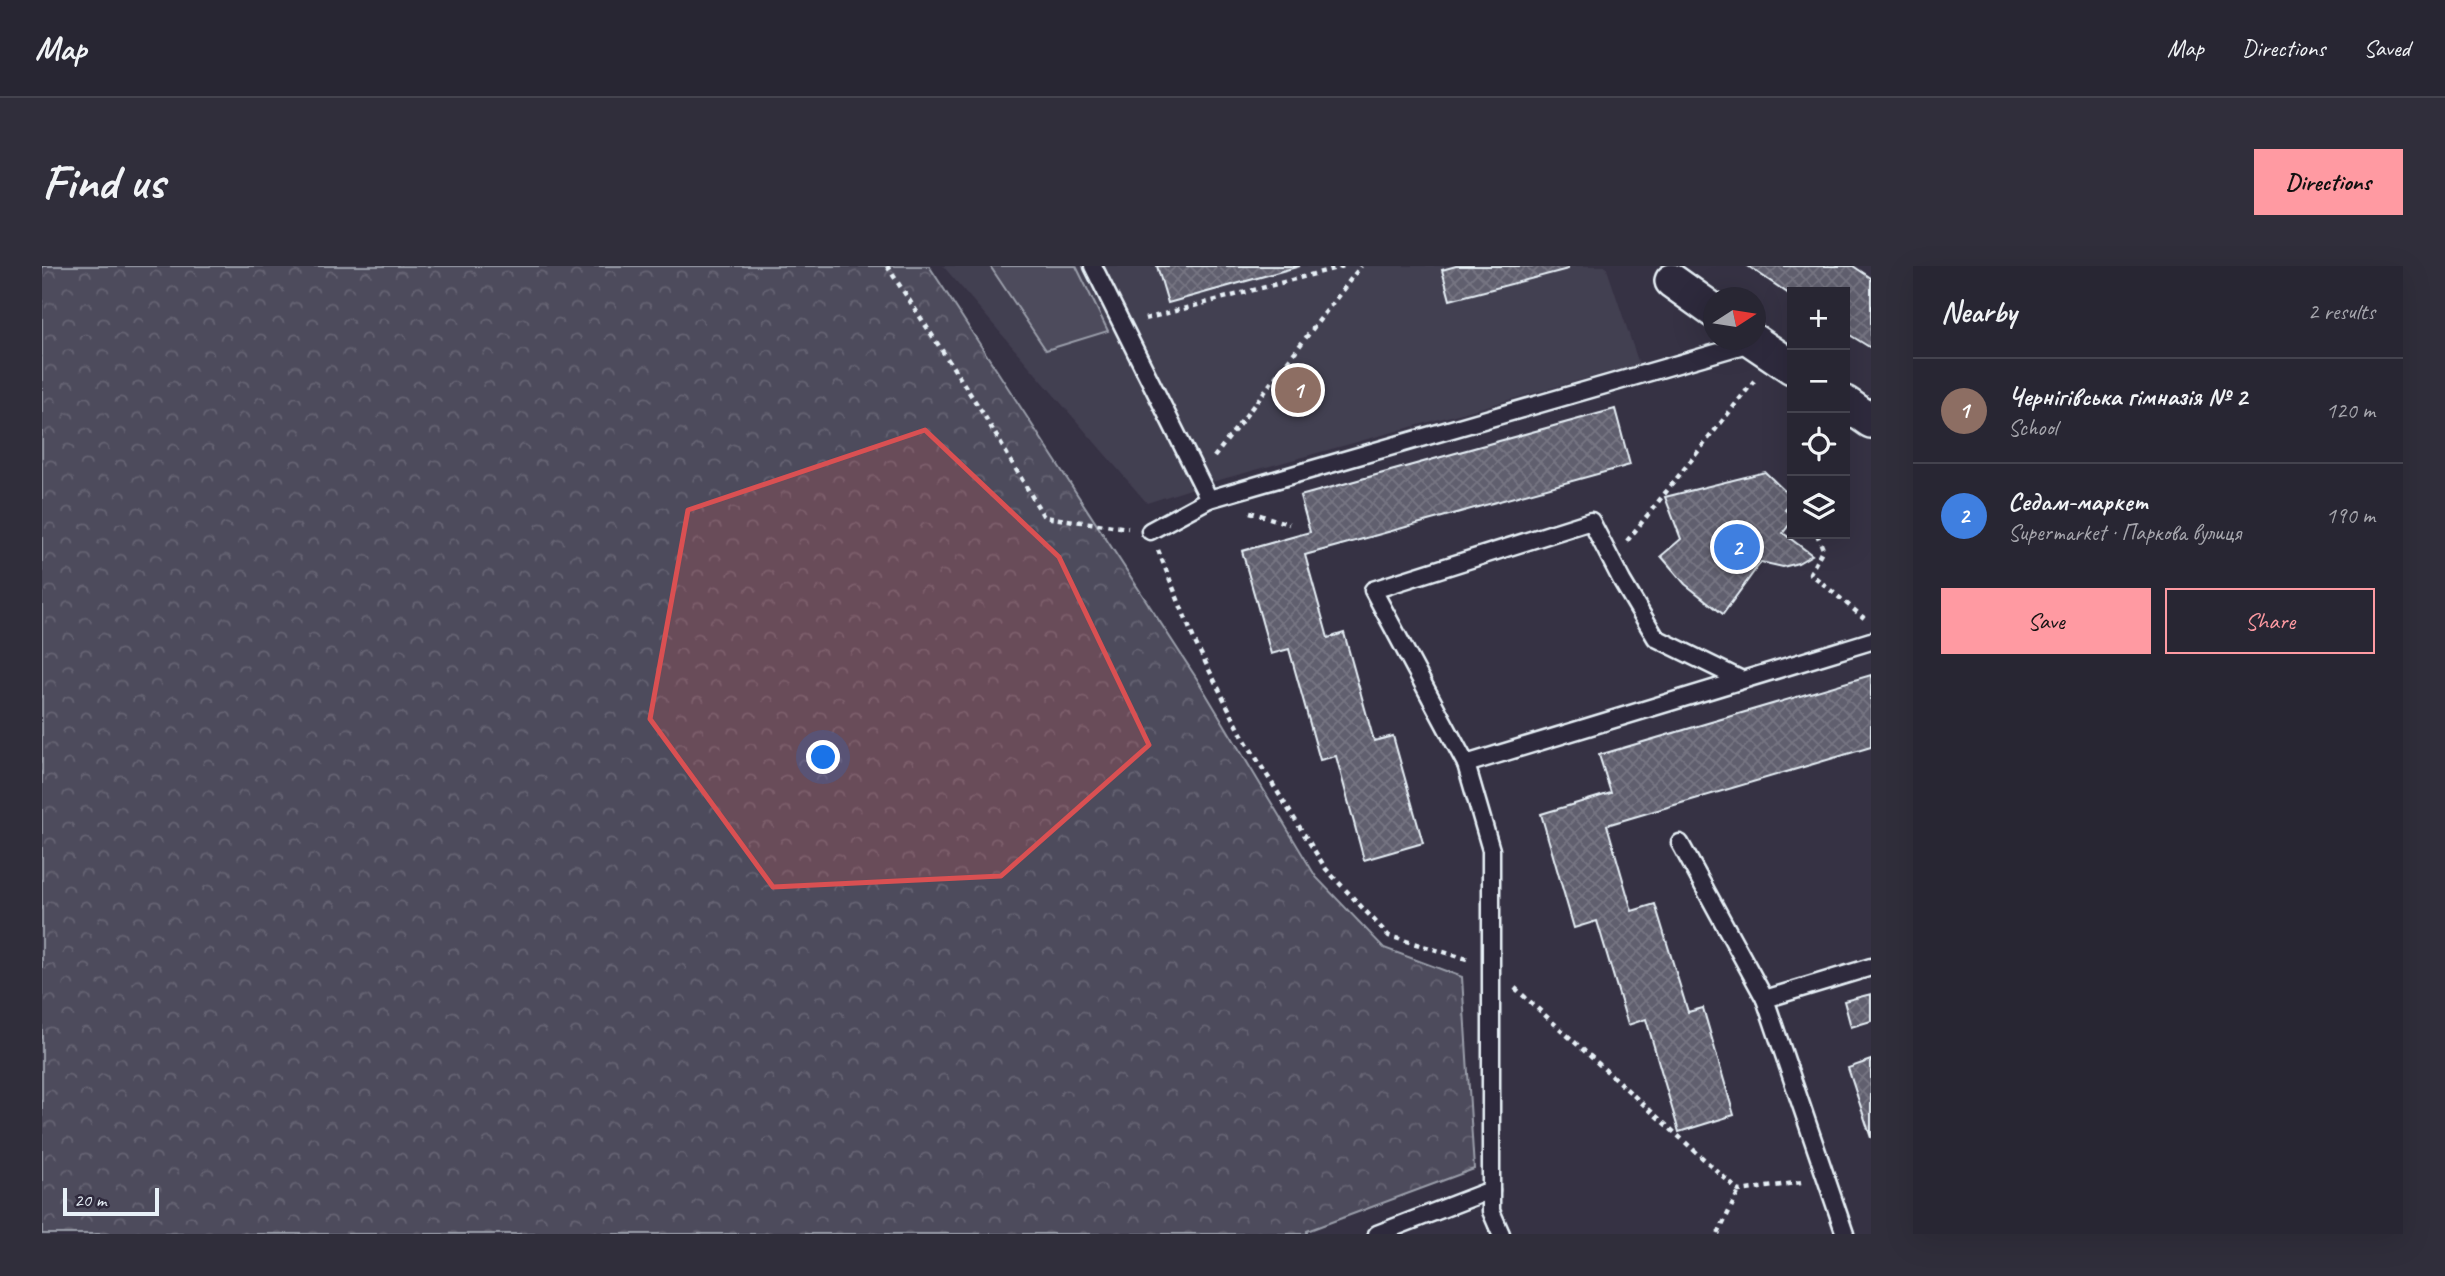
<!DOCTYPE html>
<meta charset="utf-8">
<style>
body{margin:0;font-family:Caveat,sans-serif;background:#302e3b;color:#f1f3f6}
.controls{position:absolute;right:21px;top:21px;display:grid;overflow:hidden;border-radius:0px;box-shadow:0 7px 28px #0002}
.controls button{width:63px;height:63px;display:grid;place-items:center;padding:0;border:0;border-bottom:2px solid #44434e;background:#282633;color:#f1f3f6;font:35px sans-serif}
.compass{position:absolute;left:1661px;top:21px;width:63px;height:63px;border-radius:50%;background:#282633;box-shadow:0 7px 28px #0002;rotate:78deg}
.scale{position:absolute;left:21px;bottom:18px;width:96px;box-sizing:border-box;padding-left:7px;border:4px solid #e8f1f8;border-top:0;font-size:19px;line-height:24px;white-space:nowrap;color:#e8f1f8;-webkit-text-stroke:5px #2f2a3d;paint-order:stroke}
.you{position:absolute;left:782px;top:492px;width:24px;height:24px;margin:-18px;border:5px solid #fff;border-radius:50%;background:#1a73e8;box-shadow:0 0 0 10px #1a73e833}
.badge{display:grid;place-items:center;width:46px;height:46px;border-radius:50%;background:#ff9aa2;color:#fff;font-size:23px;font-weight:700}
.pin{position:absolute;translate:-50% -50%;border:4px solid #fff;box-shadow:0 2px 7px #0006}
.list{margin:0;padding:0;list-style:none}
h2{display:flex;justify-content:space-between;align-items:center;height:91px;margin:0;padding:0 28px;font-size:30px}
h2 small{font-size:23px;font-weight:400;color:#a5a5ac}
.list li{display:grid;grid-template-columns:46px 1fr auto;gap:21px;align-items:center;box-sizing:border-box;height:105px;padding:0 28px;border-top:2px solid #44434e}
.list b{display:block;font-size:26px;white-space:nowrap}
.list p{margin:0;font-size:23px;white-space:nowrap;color:#a5a5ac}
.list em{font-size:23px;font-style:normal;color:#a5a5ac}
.actions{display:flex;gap:14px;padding:21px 28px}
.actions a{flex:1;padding:16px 0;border:2px solid #ff9aa2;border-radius:0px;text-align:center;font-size:24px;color:#ff9aa2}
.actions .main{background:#ff9aa2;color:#111}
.icon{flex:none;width:38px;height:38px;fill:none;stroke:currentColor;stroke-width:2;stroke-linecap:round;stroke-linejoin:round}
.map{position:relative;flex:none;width:1829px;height:968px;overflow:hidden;border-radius:0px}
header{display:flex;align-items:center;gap:42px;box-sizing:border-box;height:98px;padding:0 35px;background:#282633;border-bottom:2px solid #44434e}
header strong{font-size:33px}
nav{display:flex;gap:38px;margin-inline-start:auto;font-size:24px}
.intro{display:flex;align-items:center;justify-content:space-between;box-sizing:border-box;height:168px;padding:0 42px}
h1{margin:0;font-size:49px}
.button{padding:18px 32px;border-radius:0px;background:#ff9aa2;color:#111;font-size:24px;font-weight:700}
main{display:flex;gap:42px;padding:0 42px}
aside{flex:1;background:#282633;border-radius:0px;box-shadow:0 7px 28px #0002}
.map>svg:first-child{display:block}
.built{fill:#433f51}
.forest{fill:url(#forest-crowns);stroke:#9a9eaa;stroke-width:2}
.green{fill:#4d4b5c;stroke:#9a9eaa;stroke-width:2}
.building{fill:url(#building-cross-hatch);stroke:#e8f1f8;stroke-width:2}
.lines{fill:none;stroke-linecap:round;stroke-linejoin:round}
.service-casing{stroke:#e8f1f8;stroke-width:21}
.minor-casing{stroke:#e8f1f8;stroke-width:38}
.path{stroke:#e8f1f8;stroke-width:4.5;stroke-dasharray:5 5;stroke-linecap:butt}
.service{stroke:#2f2a3d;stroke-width:16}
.minor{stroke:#2f2a3d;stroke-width:33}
.marked{fill:#da5052;fill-opacity:0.2;stroke:#da5052;stroke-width:5;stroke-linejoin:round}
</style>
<header>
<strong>Map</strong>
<nav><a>Map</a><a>Directions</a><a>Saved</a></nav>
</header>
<div class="intro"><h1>Find us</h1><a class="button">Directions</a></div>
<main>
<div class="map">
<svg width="1829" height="968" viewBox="0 0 1829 968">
<defs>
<pattern id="forest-crowns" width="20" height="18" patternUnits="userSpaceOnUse" patternTransform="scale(1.75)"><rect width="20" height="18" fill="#4d4b5c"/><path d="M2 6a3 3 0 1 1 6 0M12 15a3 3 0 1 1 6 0" fill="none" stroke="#676574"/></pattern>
<pattern id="building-cross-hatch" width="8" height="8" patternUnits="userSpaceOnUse" patternTransform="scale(1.75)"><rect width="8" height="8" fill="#605e6e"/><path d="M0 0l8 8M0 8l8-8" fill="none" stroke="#777683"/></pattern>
</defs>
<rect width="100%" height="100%" fill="#363244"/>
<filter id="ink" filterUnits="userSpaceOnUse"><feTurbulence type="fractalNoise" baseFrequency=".0143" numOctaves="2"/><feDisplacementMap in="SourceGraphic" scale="14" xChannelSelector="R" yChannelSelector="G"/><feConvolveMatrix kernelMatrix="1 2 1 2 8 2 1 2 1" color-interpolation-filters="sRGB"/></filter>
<g filter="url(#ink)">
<polygon class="built" points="901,0 1564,0 1597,98 1170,216 1105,237"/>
<polygon class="forest" points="0,0 887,0 1155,413 1274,611 1342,682 1420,711 1432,903 1265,965 1265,968 0,968"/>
<polygon class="green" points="948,0 1034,0 1066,65 1004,84"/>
<g class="building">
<polygon points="1115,0 1258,0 1126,37"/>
<polygon points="1414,0 1526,0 1526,3 1408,34 1400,4"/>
<polygon points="1706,0 1811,0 1829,12 1829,82 1803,66 1803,26 1750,26 1750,30"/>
<polygon points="1573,143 1588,199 1263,289 1286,372 1302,367 1332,475 1351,470 1381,577 1322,594 1294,490 1278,494 1247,383 1229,388 1200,285 1268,266 1258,230"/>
<polygon points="1723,206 1750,232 1743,244 1750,249 1750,255 1741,267 1770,289 1756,297 1741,301 1719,296 1681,348 1643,318 1619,290 1639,273 1623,231"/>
<polygon points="1829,409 1829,481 1565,559 1590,645 1613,638 1646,746 1661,742 1692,849 1637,866 1604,753 1586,759 1555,655 1532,662 1499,548 1569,527 1557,489"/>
<polygon points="1829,728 1829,755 1809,761 1802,735"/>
<polygon points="1829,794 1829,872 1806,802"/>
</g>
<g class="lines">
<defs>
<g id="service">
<polyline points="1051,0 1167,233 1712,76"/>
<polyline points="1108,265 1167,233"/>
<path d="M 1700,414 L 1614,372 L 1580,315 L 1549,255 L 1331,324 L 1424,498 C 1559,457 1694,416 1829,375"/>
<polyline points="1424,498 1449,584 1449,945 1459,968"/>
<polyline points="1638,577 1723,733 1829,701"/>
<polyline points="1723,733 1803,968"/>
<polyline points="1335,968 1449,924"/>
</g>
<g id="minor">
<polyline points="1630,15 1672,45"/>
<polyline points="1710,74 1750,101"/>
<polyline points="1803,137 1829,155"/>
</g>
</defs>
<use href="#service" class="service-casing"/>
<use href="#minor" class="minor-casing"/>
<g class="path">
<polyline points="845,0 942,149 1002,251 1086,262"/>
<polyline points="1103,53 1302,0"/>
<polyline points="1172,191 1319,0"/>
<polyline points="1208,246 1247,258"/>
<polyline points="1775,268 1781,283 1768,307 1822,352"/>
<polyline points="1585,275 1712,115"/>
<polyline points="1116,284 1153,376 1201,471 1284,603 1347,670 1425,693"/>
<polyline points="1473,722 1697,925 1760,916"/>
<polyline points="1676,968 1697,925"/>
</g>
<use href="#service" class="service"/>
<use href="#minor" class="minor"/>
</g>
</g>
<path class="marked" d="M 883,164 L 1017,291 L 1107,479 L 959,610 L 731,621 L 608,453 L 646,244 Z"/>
</svg>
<div class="controls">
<button>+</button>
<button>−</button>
<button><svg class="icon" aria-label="locate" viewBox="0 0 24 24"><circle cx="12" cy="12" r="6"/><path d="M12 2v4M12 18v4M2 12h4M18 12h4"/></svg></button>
<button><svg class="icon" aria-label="layers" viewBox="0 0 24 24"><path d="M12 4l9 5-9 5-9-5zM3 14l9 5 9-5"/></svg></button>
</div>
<svg class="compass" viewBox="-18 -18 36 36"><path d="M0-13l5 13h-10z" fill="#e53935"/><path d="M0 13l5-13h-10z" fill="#a5a5ac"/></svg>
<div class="scale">20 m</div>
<div class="you"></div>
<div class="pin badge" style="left:1256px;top:124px;background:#8d6e63">1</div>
<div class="pin badge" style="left:1695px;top:281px;background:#3f7fe0">2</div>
</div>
<aside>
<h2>Nearby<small>2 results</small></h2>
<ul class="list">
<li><span class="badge" style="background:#8d6e63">1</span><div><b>Чернігівська гімназія № 2</b><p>School</p></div><em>120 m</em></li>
<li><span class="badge" style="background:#3f7fe0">2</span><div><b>Седам-маркет</b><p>Supermarket · Паркова вулиця</p></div><em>190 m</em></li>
</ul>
<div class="actions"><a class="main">Save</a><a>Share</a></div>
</aside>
</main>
